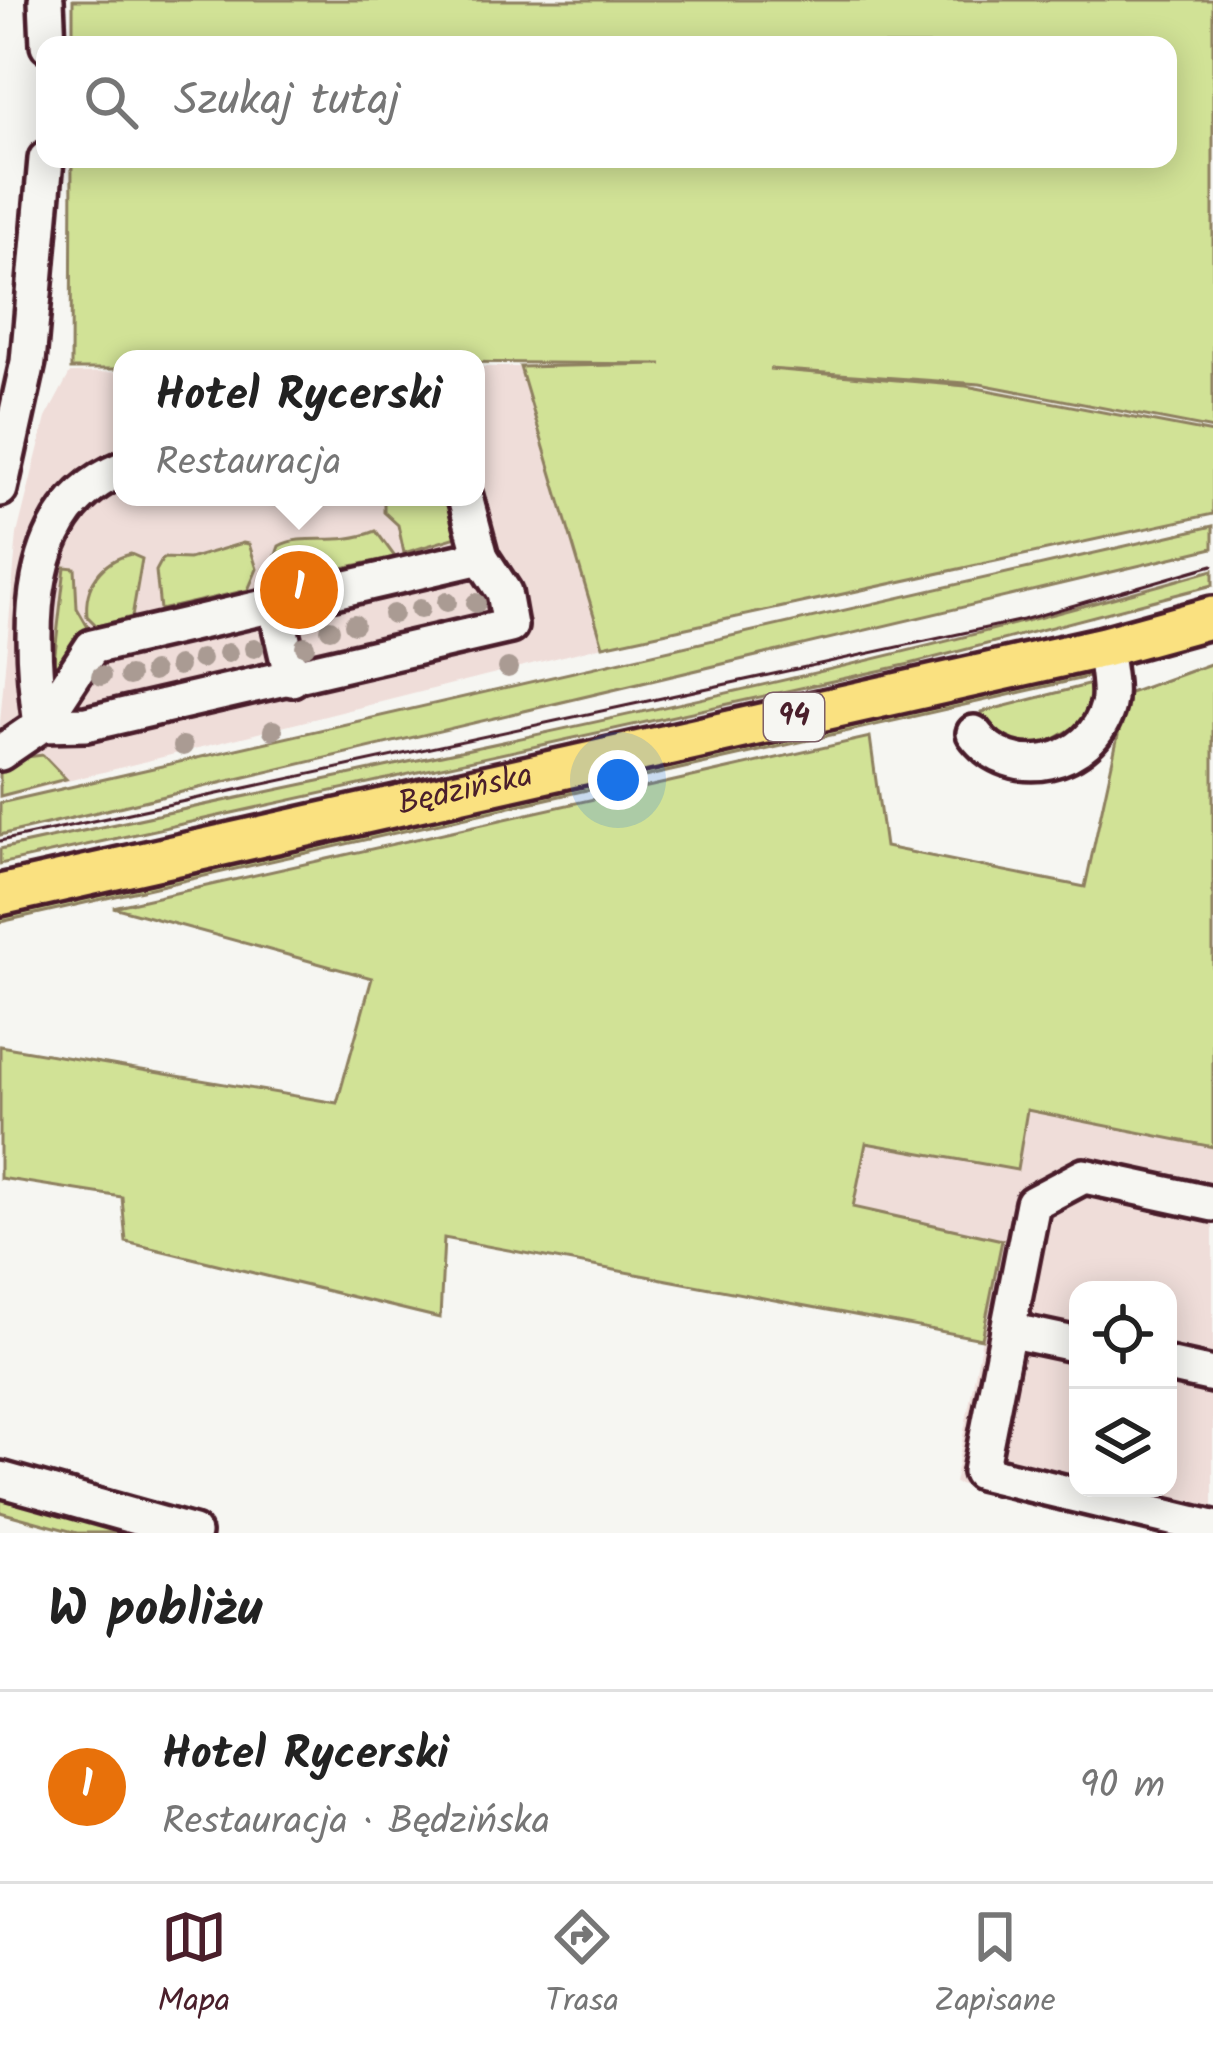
<!DOCTYPE html>
<html lang="pl">
<meta charset="utf-8">
<style>
body{margin:0;font-family:Kalam,sans-serif;background:#f6f6f6;color:#222}
.controls{position:absolute;right:36px;bottom:36px;display:grid;overflow:hidden;border-radius:24px;box-shadow:0 6px 30px #0003}
.controls button{width:108px;height:108px;display:grid;place-items:center;padding:0;border:0;border-bottom:3px solid #e0e0e0;background:#fff;color:#222;font:60px sans-serif}
.you{position:absolute;left:618px;top:780px;width:42px;height:42px;margin:-30px;border:9px solid #fff;border-radius:50%;background:#1a73e8;box-shadow:0 0 0 18px #1a73e833}
.badge{display:grid;place-items:center;width:78px;height:78px;border-radius:50%;background:#4a1f2b;color:#fff;font-size:39px;font-weight:700}
.pin{position:absolute;translate:-50% -50%;border:6px solid #fff;box-shadow:0 3px 12px #0006}
.popup{position:absolute;left:113px;top:350px;width:372px;height:156px;box-sizing:border-box;display:grid;place-content:center;border-radius:24px;background:#fff;filter:drop-shadow(0 3px 9px #0005);font-size:39px;white-space:nowrap;color:#767676}
.popup b{font-size:45px;color:#222}
.popup::after{content:'';position:absolute;left:50%;top:100%;margin-left:-24px;border:24px solid transparent;border-top-color:#fff}
.list{margin:0;padding:0;list-style:none}
h2{display:flex;justify-content:space-between;align-items:center;height:156px;margin:0;padding:0 48px;font-size:51px}
h2 small{font-size:39px;font-weight:400;color:#767676}
.list li{display:grid;grid-template-columns:78px 1fr auto;gap:36px;align-items:center;box-sizing:border-box;height:192px;padding:0 48px;border-top:3px solid #e0e0e0}
.list b{display:block;font-size:45px;white-space:nowrap}
.list p{margin:0;font-size:39px;white-space:nowrap;color:#767676}
.list em{font-size:39px;font-style:normal;color:#767676}
.icon{flex:none;width:66px;height:66px;fill:none;stroke:currentColor;stroke-width:2;stroke-linecap:round;stroke-linejoin:round}
.map{position:relative;flex:none;width:1213px;height:1533px;overflow:hidden}
.search{position:absolute;background:#fff;box-shadow:0 6px 30px #0003;left:36px;right:36px;top:36px;height:132px;display:flex;align-items:center;gap:30px;box-sizing:border-box;padding:0 42px;border-radius:24px;color:#767676;font-size:45px}
.sheet{height:348px;background:#fff}
nav{display:flex;justify-content:space-around;align-items:center;box-sizing:border-box;height:168px;border-top:3px solid #e0e0e0;background:#fff;font-size:33px;color:#767676}
nav a{display:grid;justify-items:center;gap:6px}
nav .on{color:#4a1f2b}
.map>svg:first-child{display:block}
.built{fill:#efddd9;fill-rule:evenodd}
.green{fill:#d1e296;stroke:#8e8060;stroke-width:3}
.lines{fill:none;stroke-linecap:round;stroke-linejoin:round}
.minor-casing{stroke:#4a1f2b;stroke-width:42}
.major-casing{stroke:#4a1f2b;stroke-width:48}
.minor{stroke:#f6f6f2;stroke-width:33}
.major{stroke:#fae180;stroke-width:39}
.tram{stroke:#4a1f2b;stroke-width:3}
.tree{fill:#aa9b93}
.labels{text-anchor:middle;dominant-baseline:central;stroke-width:9;stroke-linejoin:round;paint-order:stroke}
.shield{fill:#f6f6f2;stroke:#7e6067;stroke-width:3}
.shield-label{font-size:30px;font-weight:bold;fill:#4a1f2b}
.street-label{font-size:33px;fill:#4a1f2b;stroke:#f6f6f2}
</style>
<div class="map">
<svg width="1213" height="1533" viewBox="0 0 1213 1533">
<rect width="100%" height="100%" fill="#f6f6f2"/>
<filter id="ink" filterUnits="userSpaceOnUse"><feTurbulence type="fractalNoise" baseFrequency=".00833" numOctaves="2"/><feDisplacementMap in="SourceGraphic" scale="24" xChannelSelector="R" yChannelSelector="G"/><feConvolveMatrix kernelMatrix="1 2 1 2 8 2 1 2 1" color-interpolation-filters="sRGB"/></filter>
<g filter="url(#ink)">
<g class="built">
<polygon points="476,367 520,367 603,646 0,798 0,722 17,534 46,418 70,373 122,372 122,497 476,497"/>
<path d="M 1027,1110 L 1213,1147 L 1213,1533 L 1170,1533 L 954,1483 L 1001,1241 L 853,1207 L 866,1143 L 1016,1169 ZM 1078,1290 L 1168,1290 L 1168,1488 L 1078,1488 Z"/>
</g>
<g class="green">
<polygon points="73,0 1213,0 1213,429 980,384 769,369 966,386 1213,433 1213,514 603,646 520,367 662,364 122,359 122,369 71,369 72,159 1168,159 1168,45 73,45"/>
<polygon points="384,497 456,497 457,537 404,553 398,525 384,512"/>
<polygon points="1213,526 1213,548 0,835 0,803"/>
<path d="M 376,531 L 395,557 L 285,580 L 274,561 L 279,546 C 305,532 337,547 376,531 Z"/>
<polygon points="243,543 249,544 257,569 248,590 160,610 156,571 163,558 189,559"/>
<path d="M 131,554 L 142,559 L 132,617 L 97,626 L 87,616 C 84,585 101,561 131,554 Z"/>
<polygon points="65,567 75,568 77,608 89,629 51,687"/>
<path d="M 1213,570 L 1213,585 L 910,664 L 0,864 L 0,849 C 404,760 815,685 1213,570 Z"/>
<polygon points="1213,663 1213,1147 1027,1110 1017,1170 866,1143 853,1207 1002,1240 982,1339 444,1238 440,1318 126,1242 122,1197 0,1178 0,1046 337,1103 372,978 113,907 870,737 885,847 1085,887 1127,694"/>
<polygon points="1090,670 1093,676 0,922 0,914"/>
<polygon points="1099,682 1094,716 1042,746 1007,747 983,723 982,712"/>
<polygon points="43,755 66,779 0,796 0,773 26,757"/>
<polygon points="14,1499 136,1533 77,1533 0,1512 0,1500"/>
</g>
<g class="lines">
<defs>
<g id="minor">
<polyline points="46,0 48,45"/>
<polyline points="0,489 28,362 46,159"/>
<polyline points="465,497 481,557"/>
<polyline points="275,605 292,679"/>
<path d="M 974,733 C 1010,784 1093,766 1108,705 C 1112,689 1106,664 1104,647"/>
<path d="M 0,753 L 41,725 L 92,647 L 481,557 L 504,592 L 510,626 L 86,724 L 41,725 C 28,634 22,509 122,469"/>
<polyline points="1213,1204 1084,1176 1033,1203 980,1472 1213,1528"/>
<polyline points="1008,1330 1078,1345"/>
<polyline points="1168,1365 1213,1375"/>
<polyline points="0,1479 193,1533"/>
</g>
<g id="major">
<path id="s1" d="M 0,895 L 1104,647 L 1213,617"/>
</g>
</defs>
<use href="#minor" class="minor-casing"/>
<use href="#major" class="major-casing"/>
<use href="#minor" class="minor"/>
<use href="#major" class="major"/>
<polyline class="tram" points="0,841 1023,620 1213,565"/>
</g>
<g class="tree">
<circle cx="447" cy="602" r="10"/>
<circle cx="476" cy="603" r="10"/>
<circle cx="420" cy="609" r="10"/>
<circle cx="393" cy="614" r="10"/>
<circle cx="354" cy="624" r="10"/>
<circle cx="330" cy="629" r="10"/>
<circle cx="305" cy="646" r="10"/>
<circle cx="254" cy="648" r="10"/>
<circle cx="228" cy="653" r="10"/>
<circle cx="201" cy="659" r="10"/>
<circle cx="178" cy="666" r="10"/>
<circle cx="508" cy="668" r="10"/>
<circle cx="153" cy="672" r="10"/>
<circle cx="101" cy="676" r="10"/>
<circle cx="129" cy="676" r="10"/>
<circle cx="273" cy="730" r="10"/>
<circle cx="183" cy="746" r="10"/>
</g>
</g>
<g class="labels">
<rect class="shield" x="764" y="693" width="60" height="48" rx="9"/>
<g class="shield-label">
<text x="794" y="717">94</text>
</g>
<g class="street-label">
<text stroke="none"><textPath href="#s1" startOffset="477">Będzińska</textPath></text>
</g>
</g>
</svg>
<div class="controls">
<button><svg class="icon" aria-label="locate" viewBox="0 0 24 24"><circle cx="12" cy="12" r="6"/><path d="M12 2v4M12 18v4M2 12h4M18 12h4"/></svg></button>
<button><svg class="icon" aria-label="layers" viewBox="0 0 24 24"><path d="M12 4l9 5-9 5-9-5zM3 14l9 5 9-5"/></svg></button>
</div>
<div class="you"></div>
<div class="pin badge" style="left:299px;top:590px;background:#e8710a">1</div>
<div class="popup"><b>Hotel Rycerski</b>Restauracja</div>
<div class="search"><svg class="icon" aria-label="search" viewBox="0 0 24 24"><circle cx="10" cy="10" r="6"/><path d="M15 15l6 6"/></svg>Szukaj tutaj</div>
</div>
<section class="sheet">
<h2>W pobliżu<small></small></h2>
<ul class="list">
<li><span class="badge" style="background:#e8710a">1</span><div><b>Hotel Rycerski</b><p>Restauracja · Będzińska</p></div><em>90 m</em></li>
</ul>
</section>
<nav>
<a class="on"><svg class="icon" aria-label="map" viewBox="0 0 24 24"><path d="M3 6l6-2 6 2 6-2v14l-6 2-6-2-6 2zM9 4v14M15 6v14"/></svg>Mapa</a>
<a><svg class="icon" aria-label="directions" viewBox="0 0 24 24"><path d="M12 3l9 9-9 9-9-9zM9 14v-3h6M13 9l2 2-2 2"/></svg>Trasa</a>
<a><svg class="icon" aria-label="saved" viewBox="0 0 24 24"><path d="M7 4h10v16l-5-4-5 4z"/></svg>Zapisane</a>
</nav>
